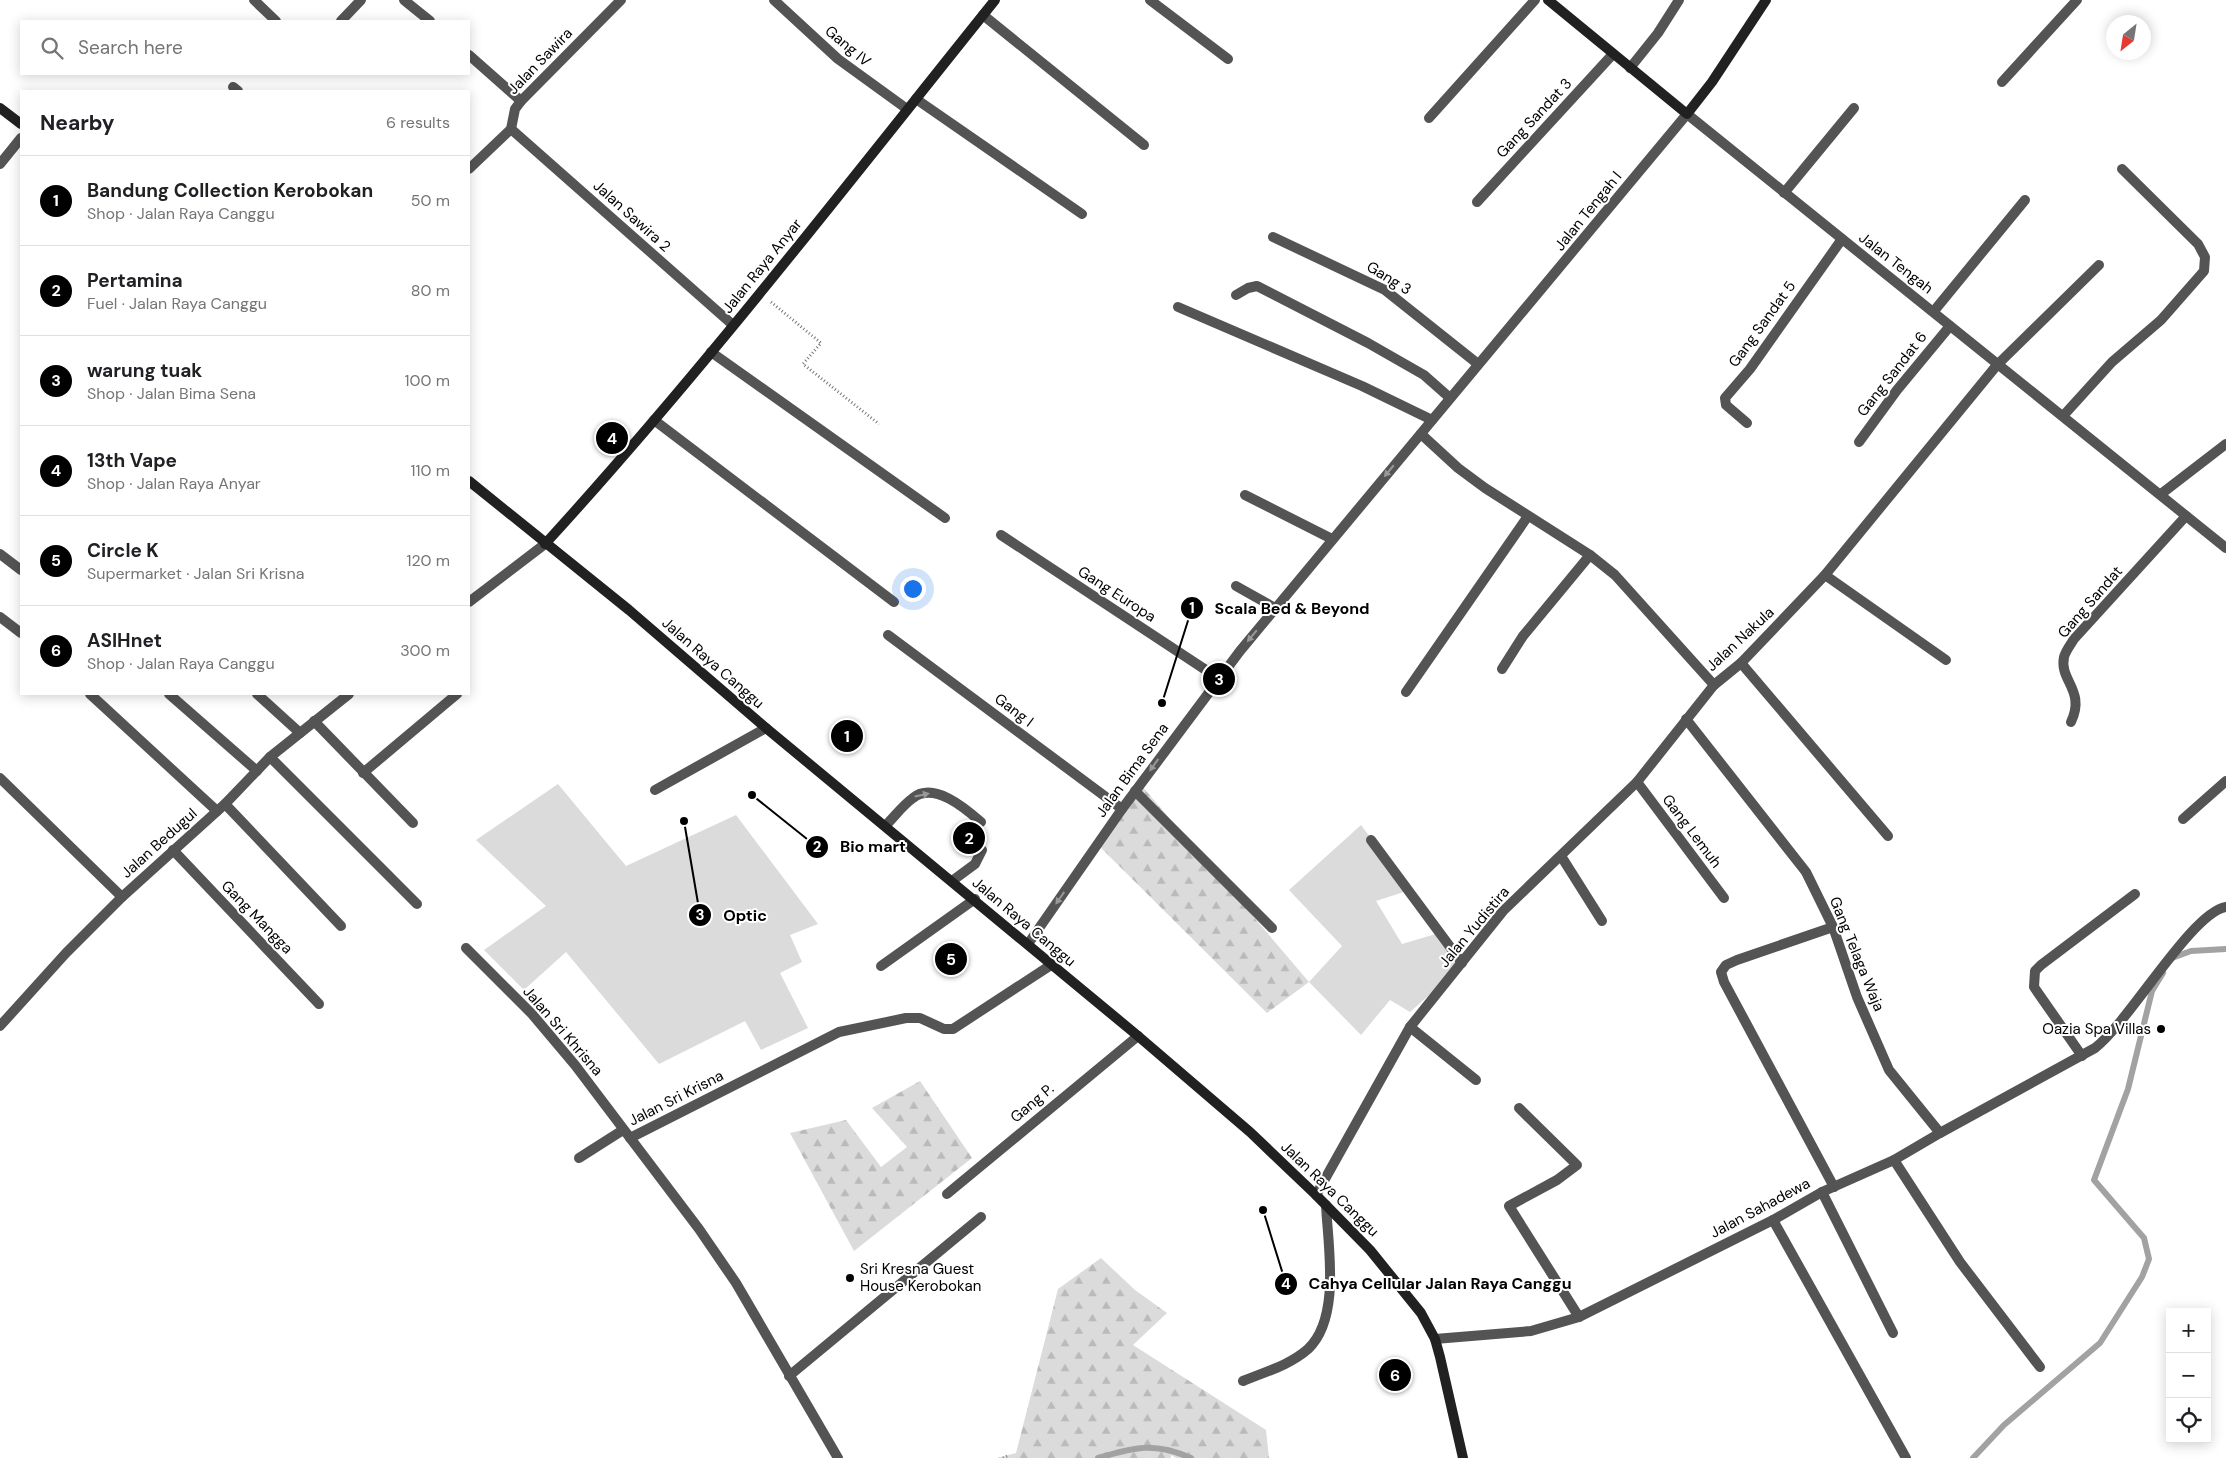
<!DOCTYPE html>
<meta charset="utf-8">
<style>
body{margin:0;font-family:"DM Sans",sans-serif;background:#f2f2f2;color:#202124}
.controls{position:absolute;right:15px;bottom:15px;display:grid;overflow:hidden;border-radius:0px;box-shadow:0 2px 12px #0003}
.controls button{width:45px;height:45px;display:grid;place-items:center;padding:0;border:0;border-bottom:1px solid #e0e0e0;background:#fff;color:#202124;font:25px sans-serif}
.compass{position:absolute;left:2106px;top:15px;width:45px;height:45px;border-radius:50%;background:#fff;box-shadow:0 2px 12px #0003;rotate:210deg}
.you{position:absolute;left:912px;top:588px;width:18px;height:18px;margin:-12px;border:4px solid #fff;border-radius:50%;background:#1a73e8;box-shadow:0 0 0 8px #1a73e833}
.badge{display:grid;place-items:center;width:32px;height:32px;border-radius:50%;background:#000;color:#fff;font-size:16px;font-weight:700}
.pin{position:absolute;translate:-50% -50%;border:2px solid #fff;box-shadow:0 1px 5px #0006}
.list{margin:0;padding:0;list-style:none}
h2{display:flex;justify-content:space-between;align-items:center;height:65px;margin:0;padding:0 20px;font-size:21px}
h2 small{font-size:16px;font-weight:400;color:#757577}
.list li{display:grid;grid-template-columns:32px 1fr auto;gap:15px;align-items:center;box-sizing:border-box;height:90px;padding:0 20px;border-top:1px solid #e0e0e0}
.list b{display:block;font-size:19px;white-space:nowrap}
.list p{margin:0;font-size:16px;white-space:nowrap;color:#757577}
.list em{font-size:16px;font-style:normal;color:#757577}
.icon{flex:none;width:28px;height:28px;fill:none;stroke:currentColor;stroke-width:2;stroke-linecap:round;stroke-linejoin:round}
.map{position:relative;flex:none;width:2226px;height:1458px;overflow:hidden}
.search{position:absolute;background:#fff;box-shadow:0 2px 12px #0003;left:20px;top:20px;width:450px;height:55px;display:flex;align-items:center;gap:12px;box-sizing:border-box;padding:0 18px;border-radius:0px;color:#757577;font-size:19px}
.panel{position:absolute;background:#fff;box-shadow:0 2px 12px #0003;left:20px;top:90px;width:450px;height:605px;border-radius:0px}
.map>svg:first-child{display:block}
.green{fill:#dbdbdb}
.forest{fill:url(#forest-firs)}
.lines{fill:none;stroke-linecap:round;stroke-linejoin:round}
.stream{stroke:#a2a2a2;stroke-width:6}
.path{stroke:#767676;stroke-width:3;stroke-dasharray:1 2.5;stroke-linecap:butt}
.lane{stroke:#545454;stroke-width:10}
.street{stroke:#545454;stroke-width:10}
.secondary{stroke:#212121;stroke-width:10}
.oneway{fill:#989898}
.poi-dot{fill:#000;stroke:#fff;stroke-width:2}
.labels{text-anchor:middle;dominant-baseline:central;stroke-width:4;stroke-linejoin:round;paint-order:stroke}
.street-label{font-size:15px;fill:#000;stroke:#fff}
.poi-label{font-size:15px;fill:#000;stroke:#fff;text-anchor:end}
.leader{fill:none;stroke:#000;stroke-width:2}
.callout-dot{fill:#000;stroke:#fff;stroke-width:2}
.mark-label{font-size:15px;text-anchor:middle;font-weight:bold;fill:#fff}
.callout-label{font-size:16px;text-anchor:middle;font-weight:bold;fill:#000;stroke:#fff;stroke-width:4;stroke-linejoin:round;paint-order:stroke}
</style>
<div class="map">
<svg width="2226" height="1458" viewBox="0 0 2226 1458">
<defs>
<pattern id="forest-firs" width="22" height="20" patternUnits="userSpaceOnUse" patternTransform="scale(1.25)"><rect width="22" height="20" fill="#dbdbdb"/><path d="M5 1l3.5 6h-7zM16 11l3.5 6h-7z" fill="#bababa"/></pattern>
</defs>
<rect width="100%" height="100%" fill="#fff"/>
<g class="green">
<polygon points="558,784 626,866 736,815 818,924 790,935 802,962 780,973 808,1028 761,1050 745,1021 659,1064 566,952 524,990 484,950 546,906 476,840"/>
<polygon points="1361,825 1410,890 1376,901 1402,944 1439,933 1463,965 1410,1012 1390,1000 1361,1035 1309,982 1342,946 1289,890"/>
</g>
<g class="forest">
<polygon points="1141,785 1309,982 1267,1013 1097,844"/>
<polygon points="920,1081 972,1158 854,1251 790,1133 846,1120 881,1167 907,1147 872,1108"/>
<polygon points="1101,1258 1135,1290 1167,1313 1133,1345 1266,1430 1269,1458 1176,1458 1171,1455 1171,1458 997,1458 1016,1453 1058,1289"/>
</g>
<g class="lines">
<g class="stream">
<polyline points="2172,958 2191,951 2226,949"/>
<path d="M 1098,1458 C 1136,1447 1154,1442 1191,1458"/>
<polyline points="1973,1458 2004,1425 2100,1343 2142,1277 2149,1259 2144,1238 2094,1180 2128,1089 2152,991 2163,973"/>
</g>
<g class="path">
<polyline points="771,302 821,343 803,364 879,424"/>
<polyline points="1003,1458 1009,1455"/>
</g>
<g class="lane">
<polyline points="1784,193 1854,108"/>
<polyline points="1997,365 2099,265"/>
<polyline points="2063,416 2112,362 2161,320 2204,271 2205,257 2198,244 2122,169"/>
<path d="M 886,825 C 895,816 903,805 913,798 C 934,781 966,809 981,822"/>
<polyline points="952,881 975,864 982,850"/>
</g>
<g class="street">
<polyline points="254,0 276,21"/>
<polyline points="404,0 430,21"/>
<polyline points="774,0 838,59 907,109"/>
<polyline points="1150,0 1228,59"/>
<polyline points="983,15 1144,145"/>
<polyline points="341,21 361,0"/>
<polyline points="469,55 521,101"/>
<polyline points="1630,68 1658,33 1679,0"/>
<polyline points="2002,82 2077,0"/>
<polyline points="233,87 238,91"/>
<polyline points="916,99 1082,214"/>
<polyline points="1429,118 1535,0"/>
<polyline points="511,129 733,325"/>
<polyline points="0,164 21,138"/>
<polyline points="469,169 511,129 515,109 521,101 621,0"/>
<polyline points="1477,202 1613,54"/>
<polyline points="1273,237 1385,290 1478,364"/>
<polyline points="1236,295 1248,288 1257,286 1368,343 1424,375 1450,398"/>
<polyline points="1178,307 1362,386 1432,420"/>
<polyline points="1934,311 2025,200"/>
<polyline points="711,352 945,518"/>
<polyline points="654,420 894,602"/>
<polyline points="1747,423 1726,405 1725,398 1750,369 1842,239"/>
<polyline points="1421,434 1458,468 1485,488 1590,555 1615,575 1714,685"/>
<polyline points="1859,442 1897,390 1950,326"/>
<polyline points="2161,494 2226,444"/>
<polyline points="1245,495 1332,539"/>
<polyline points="1001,535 1218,678"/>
<polyline points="0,554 21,570"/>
<polyline points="1825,575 1946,660"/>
<polyline points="1236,586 1275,608"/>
<polyline points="469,602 545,544"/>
<polyline points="0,617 21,633"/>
<polyline points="888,635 1122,809"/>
<polyline points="1741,663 1888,836"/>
<polyline points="1502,669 1523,636 1590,555"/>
<polyline points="1406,692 1528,516"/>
<polyline points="90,694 217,811"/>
<polyline points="169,694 257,771"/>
<polyline points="257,694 300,733"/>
<polyline points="1686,719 1806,872 1833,927 1857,997 1889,1070 1940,1133"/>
<polyline points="314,721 413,823"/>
<path d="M 2071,722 C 2086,690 2059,681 2064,657 C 2066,650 2071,644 2074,639 L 2186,516"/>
<polyline points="270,757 417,904"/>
<polyline points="363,773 457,694"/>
<polyline points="0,778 122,897"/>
<polyline points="1637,782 1724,898"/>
<polyline points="655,790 766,728"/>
<polyline points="1135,791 1272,928"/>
<polyline points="225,804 341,926"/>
<polyline points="2183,819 2226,781"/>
<polyline points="1371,840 1462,963"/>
<polyline points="173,850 319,1004"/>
<polyline points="1561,856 1602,921"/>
<polyline points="1833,927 1737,960 1726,965 1721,972 1724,982 1834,1187"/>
<polyline points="1028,944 1122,809 1240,651 1687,114 2226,548"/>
<polyline points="466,948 532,1014 575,1065 699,1229 736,1283 838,1458"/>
<polyline points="881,966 975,899"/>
<polyline points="0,1026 66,953 122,897 225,804 270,757 349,694"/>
<polyline points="1410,1027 1476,1080"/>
<polyline points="2082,1056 2034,987 2035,971 2041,965 2135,894"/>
<polyline points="1519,1108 1577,1165 1557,1180 1509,1206 1579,1317"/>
<polyline points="630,1138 839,1032 906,1018 920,1018 944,1029 953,1029 1051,965"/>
<polyline points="579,1158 623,1130"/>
<polyline points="1894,1160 1960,1262 2040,1367"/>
<polyline points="1822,1192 1893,1333"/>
<polyline points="947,1194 1138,1036"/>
<polyline points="1316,1195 1410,1027 1503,911 1637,782 1714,685 1741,663 1825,575 1997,365"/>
<polyline points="1773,1220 1906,1458"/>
<path d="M 1435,1339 L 1531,1331 L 1579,1317 L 1773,1220 L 1822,1192 L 1894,1160 L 1940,1133 L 2095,1048 C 2130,1021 2191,913 2226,907"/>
<polyline points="789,1376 981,1217"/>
<path d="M 1243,1381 C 1265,1372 1290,1365 1308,1349 C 1341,1318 1328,1246 1326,1205"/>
</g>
<g class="secondary">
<polyline points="1548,0 1687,114 1712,82 1766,0"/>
<polyline points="0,108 21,124"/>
<polyline points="469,481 629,610 766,728 1138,1036 1250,1132 1316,1195 1370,1250 1421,1313 1435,1339 1440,1357 1463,1458"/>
<path d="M 545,544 C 704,370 848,183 995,0"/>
</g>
</g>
<defs><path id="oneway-solid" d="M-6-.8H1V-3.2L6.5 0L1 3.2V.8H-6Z" transform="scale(1.25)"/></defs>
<g class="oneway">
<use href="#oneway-solid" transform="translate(1389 471) rotate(130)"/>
<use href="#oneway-solid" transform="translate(1252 636) rotate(130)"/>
<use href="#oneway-solid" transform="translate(1154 765) rotate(126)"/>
<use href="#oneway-solid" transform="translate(922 795) rotate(-12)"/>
<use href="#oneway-solid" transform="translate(1060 898) rotate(125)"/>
</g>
<g class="poi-dot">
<circle cx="2161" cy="1029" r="5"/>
<circle cx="850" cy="1278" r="5"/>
</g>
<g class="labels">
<g class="street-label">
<text transform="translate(848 46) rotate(40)">Gang IV</text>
<text transform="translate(540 61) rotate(-46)">Jalan Sawira</text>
<text transform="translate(1534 118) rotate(-47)">Gang Sandat 3</text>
<text transform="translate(1588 211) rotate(-51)">Jalan Tengah I</text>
<text transform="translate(632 216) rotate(42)">Jalan Sawira 2</text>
<text transform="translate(1896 263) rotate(38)">Jalan Tengah</text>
<text transform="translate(762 266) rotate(-51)">Jalan Raya Anyar</text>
<text transform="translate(1389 278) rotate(32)">Gang 3</text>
<text transform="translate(1762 324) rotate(-54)">Gang Sandat 5</text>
<text transform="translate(1892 374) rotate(-52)">Gang Sandat 6</text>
<text transform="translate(1117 594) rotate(33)">Gang Europa</text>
<text transform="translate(2090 602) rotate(-49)">Gang Sandat</text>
<text transform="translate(1740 639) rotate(-43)">Jalan Nakula</text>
<text transform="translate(713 663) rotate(41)">Jalan Raya Canggu</text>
<text transform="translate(1014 710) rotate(37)">Gang I</text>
<text transform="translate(1132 770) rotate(-54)">Jalan Bima Sena</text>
<text transform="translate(1692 831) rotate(53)">Gang Lemuh</text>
<text transform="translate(159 843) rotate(-42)">Jalan Bedugul</text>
<text transform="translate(257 917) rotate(46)">Gang Mangga</text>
<text transform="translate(1024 922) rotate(40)">Jalan Raya Canggu</text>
<text transform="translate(1474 927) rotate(-50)">Jalan Yudistira</text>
<text transform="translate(1857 954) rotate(68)">Gang Telaga Waja</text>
<text transform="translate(563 1031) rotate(49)">Jalan Sri Khrisna</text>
<text transform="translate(676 1098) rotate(-27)">Jalan Sri Krisna</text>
<text transform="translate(1032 1103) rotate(-40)">Gang P.</text>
<text transform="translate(1330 1189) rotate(44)">Jalan Raya Canggu</text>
<text transform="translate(1760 1208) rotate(-28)">Jalan Sahadewa</text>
</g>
<g class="poi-label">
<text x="2151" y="1029">Oazia Spa Villas</text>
<text x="860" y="1269" text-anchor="start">Sri Kresna Guest<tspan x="860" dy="17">House Kerobokan</tspan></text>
</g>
</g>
<path class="leader" d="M1162 703L1192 608M752 795L817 847M684 821L700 915M1263 1210L1286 1284"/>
<g class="callout-dot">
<circle cx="1162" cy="703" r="5"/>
<circle cx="752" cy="795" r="5"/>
<circle cx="684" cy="821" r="5"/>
<circle cx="1263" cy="1210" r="5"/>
<circle cx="1192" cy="608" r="12"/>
<circle cx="817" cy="847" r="12"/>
<circle cx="700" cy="915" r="12"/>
<circle cx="1286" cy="1284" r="12"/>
</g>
<g class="mark-label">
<text x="1192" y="613">1</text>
<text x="817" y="852">2</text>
<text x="700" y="920">3</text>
<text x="1286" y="1289">4</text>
</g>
<g class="callout-label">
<text x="1292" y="614">Scala Bed &amp; Beyond</text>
<text x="873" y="852">Bio mart</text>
<text x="745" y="921">Optic</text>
<text x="1440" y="1289">Cahya Cellular Jalan Raya Canggu</text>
</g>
</svg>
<div class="controls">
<button>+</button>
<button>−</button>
<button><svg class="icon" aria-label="locate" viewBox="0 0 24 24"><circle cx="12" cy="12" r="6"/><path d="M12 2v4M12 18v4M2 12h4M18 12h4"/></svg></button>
</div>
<svg class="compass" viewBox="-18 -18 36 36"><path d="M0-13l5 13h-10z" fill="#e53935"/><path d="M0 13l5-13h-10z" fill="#757577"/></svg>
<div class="you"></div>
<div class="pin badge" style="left:847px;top:736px">1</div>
<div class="pin badge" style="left:969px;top:838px">2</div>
<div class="pin badge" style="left:1219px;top:679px">3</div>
<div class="pin badge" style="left:612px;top:438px">4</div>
<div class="pin badge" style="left:951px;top:959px">5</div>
<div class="pin badge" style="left:1395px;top:1375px">6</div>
<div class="search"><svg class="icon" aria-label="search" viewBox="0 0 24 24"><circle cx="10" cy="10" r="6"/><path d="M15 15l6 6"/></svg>Search here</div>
<section class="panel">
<h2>Nearby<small>6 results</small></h2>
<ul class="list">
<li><span class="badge">1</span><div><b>Bandung Collection Kerobokan</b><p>Shop · Jalan Raya Canggu</p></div><em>50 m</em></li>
<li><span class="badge">2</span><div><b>Pertamina</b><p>Fuel · Jalan Raya Canggu</p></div><em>80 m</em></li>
<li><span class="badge">3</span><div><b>warung tuak</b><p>Shop · Jalan Bima Sena</p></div><em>100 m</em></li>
<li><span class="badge">4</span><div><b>13th Vape</b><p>Shop · Jalan Raya Anyar</p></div><em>110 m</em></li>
<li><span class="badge">5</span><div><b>Circle K</b><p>Supermarket · Jalan Sri Krisna</p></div><em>120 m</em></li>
<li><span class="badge">6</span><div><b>ASIHnet</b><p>Shop · Jalan Raya Canggu</p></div><em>300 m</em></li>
</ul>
</section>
</div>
